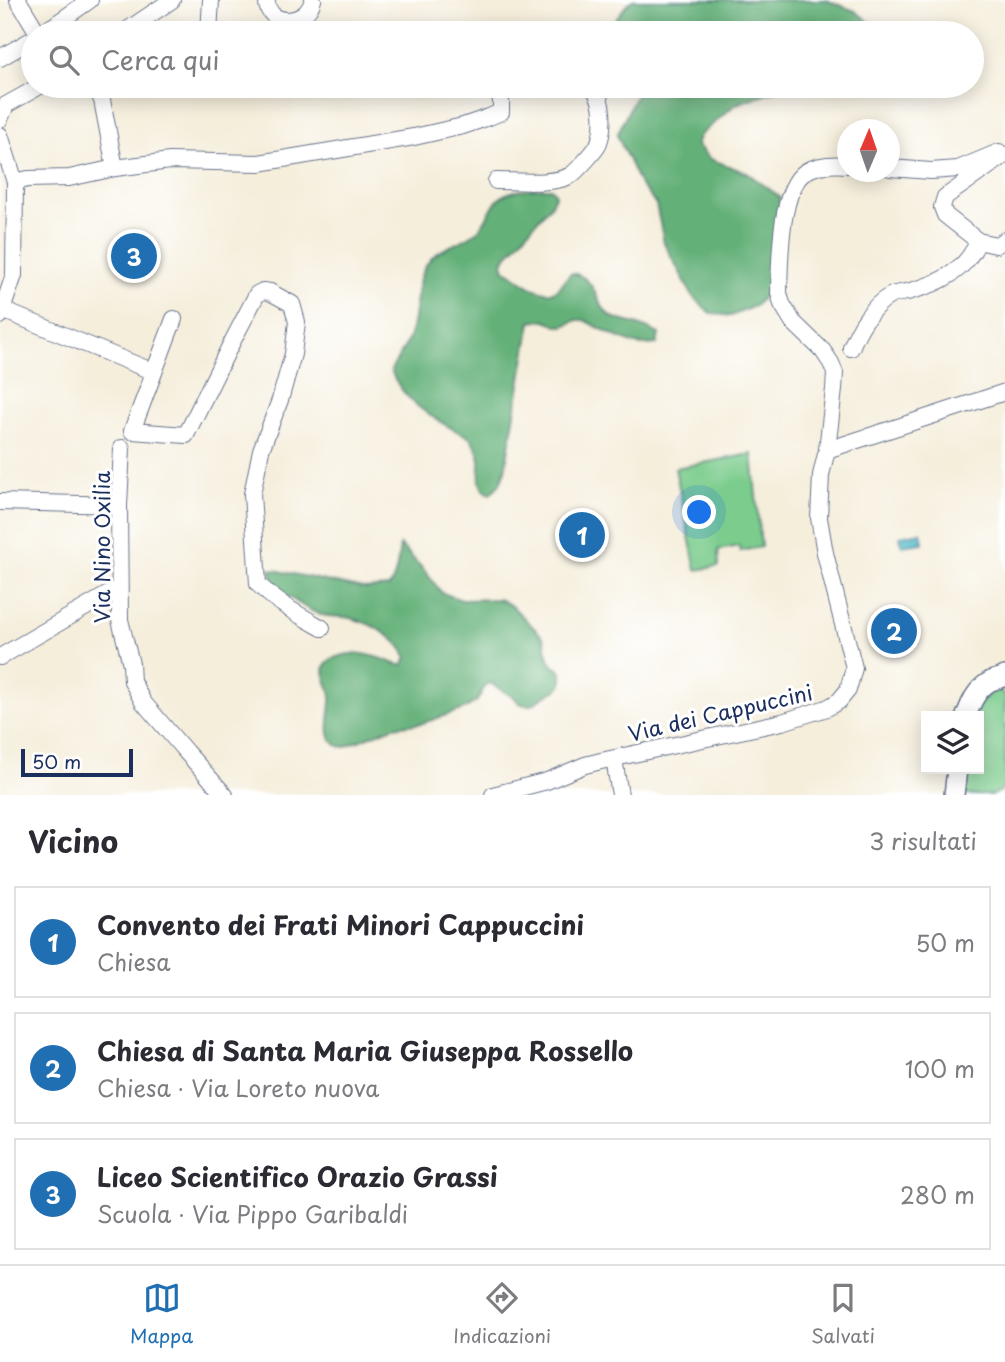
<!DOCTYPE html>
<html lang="it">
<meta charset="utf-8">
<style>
body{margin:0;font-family:"Playpen Sans",sans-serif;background:#f2f2f3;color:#2b2b33}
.controls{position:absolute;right:21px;bottom:21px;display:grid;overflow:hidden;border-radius:0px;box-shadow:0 4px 18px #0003}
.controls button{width:63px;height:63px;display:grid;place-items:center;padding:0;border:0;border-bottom:2px solid #e1e1e2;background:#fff;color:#2b2b33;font:35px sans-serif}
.compass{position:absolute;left:837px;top:119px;width:63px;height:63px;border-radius:50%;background:#fff;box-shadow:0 4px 18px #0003;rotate:2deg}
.scale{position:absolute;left:21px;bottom:18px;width:112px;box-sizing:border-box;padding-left:7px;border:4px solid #1b2f5e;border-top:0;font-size:19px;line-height:24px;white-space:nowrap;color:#1b2f5e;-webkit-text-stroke:5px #fff;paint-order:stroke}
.you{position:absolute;left:700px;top:513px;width:24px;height:24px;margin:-18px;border:5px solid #fff;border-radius:50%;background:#1a73e8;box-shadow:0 0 0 10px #1a73e833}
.badge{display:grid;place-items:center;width:46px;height:46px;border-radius:50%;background:#1f6fb2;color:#fff;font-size:23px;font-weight:700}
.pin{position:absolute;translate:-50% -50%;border:4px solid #fff;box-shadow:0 2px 7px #0006}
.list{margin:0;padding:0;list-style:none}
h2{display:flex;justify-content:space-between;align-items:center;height:91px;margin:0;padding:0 28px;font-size:30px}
h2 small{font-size:23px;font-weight:400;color:#7c7c81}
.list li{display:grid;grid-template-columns:46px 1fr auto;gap:21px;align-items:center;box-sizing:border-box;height:112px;margin:0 14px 14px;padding:0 14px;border:2px solid #e1e1e2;border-radius:0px}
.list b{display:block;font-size:26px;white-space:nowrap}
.list p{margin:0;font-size:23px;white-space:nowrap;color:#7c7c81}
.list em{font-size:23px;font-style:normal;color:#7c7c81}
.icon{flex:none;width:38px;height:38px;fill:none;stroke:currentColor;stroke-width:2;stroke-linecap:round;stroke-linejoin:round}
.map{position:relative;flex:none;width:1005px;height:795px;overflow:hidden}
.search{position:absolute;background:#fff;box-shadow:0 4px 18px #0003;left:21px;right:21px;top:21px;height:77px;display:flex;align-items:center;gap:18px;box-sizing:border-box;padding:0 24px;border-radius:38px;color:#7c7c81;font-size:26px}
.sheet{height:469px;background:#fff}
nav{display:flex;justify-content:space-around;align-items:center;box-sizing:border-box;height:98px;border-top:2px solid #e1e1e2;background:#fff;font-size:19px;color:#7c7c81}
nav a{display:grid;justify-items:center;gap:4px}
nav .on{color:#1f6fb2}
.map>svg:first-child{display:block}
.green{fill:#7bcc8d;stroke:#4b7e76;stroke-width:2}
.forest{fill:#64b078;stroke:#40706b;stroke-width:2}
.water{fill:#49b7c4;stroke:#327391;stroke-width:2}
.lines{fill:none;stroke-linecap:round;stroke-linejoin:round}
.minor-casing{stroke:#67728a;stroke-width:18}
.tertiary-casing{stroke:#67728a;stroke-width:22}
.minor{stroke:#fff;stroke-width:16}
.tertiary{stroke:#fff;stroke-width:19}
.labels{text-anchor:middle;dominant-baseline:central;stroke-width:6;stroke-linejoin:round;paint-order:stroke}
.street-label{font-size:21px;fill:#1b2f5e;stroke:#fff}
</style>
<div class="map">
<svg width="1005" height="795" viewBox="0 0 1005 795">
<rect width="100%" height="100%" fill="#fff"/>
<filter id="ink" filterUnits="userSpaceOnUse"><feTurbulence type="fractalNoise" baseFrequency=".0143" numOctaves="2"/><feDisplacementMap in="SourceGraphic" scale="14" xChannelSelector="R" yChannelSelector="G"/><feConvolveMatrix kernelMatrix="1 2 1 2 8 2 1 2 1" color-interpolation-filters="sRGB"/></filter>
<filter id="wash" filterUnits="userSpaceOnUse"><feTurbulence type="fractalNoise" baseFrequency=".00686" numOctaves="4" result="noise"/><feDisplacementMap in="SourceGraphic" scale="28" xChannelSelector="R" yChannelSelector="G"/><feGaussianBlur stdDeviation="1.57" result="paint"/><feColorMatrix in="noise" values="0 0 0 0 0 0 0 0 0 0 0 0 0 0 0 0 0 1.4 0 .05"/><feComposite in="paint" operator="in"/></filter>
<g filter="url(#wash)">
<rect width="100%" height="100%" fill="#f5eedb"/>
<g class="green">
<polygon points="752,454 761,547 740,551 739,546 718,550 719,566 696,570 675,468"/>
<path d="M 997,690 L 1001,691 L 1005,697 L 1005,788 L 993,795 L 969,795 L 963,793 L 965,769 L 979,769 L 979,716 L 974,716 C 978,705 985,694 997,690 Z"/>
</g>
<g class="forest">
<polygon points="633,0 826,0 855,11 884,33 606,33 627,4"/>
<polygon points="636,86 787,86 736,104 700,135 696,144 710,159 747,173 780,197 768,291 755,306 731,316 710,313 693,297 664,243 656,204 640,185 617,135 636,95"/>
<path d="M 551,188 L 556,194 L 550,206 L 506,257 L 503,263 L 505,270 C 514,273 517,279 524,283 C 531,288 549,296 557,290 C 563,285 565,277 572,273 C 595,277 594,299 607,313 C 614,321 629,321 638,325 C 645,327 652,331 659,334 L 657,344 L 643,345 L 635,344 L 615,336 L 584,320 L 577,320 L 564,326 L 557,326 L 544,320 L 531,322 L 505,470 L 500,484 L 490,494 C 475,486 481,474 480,460 C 480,454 475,446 472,440 C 468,435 459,433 453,429 C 428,416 400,397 391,370 C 398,358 407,346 411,332 C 417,313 415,286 424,269 C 436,246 456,247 475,233 C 488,223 490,203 504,195 C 518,188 536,188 551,188 Z"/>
<path d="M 400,545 L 423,569 L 442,593 L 462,600 L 499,599 L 512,606 L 544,638 L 549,659 L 553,666 L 559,669 L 562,676 L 562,684 L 557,690 L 544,696 L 532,705 L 525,705 L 519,703 L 515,698 L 490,683 L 485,686 L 477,701 L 464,709 L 423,723 L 393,727 L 344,747 C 318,744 333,712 331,696 C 330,684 317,670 330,660 C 332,658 337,657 340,656 C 355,651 367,654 382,659 C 390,661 395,665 403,665 L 407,658 C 398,637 371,623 350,618 C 341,616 331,617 322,615 C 312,613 281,593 275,585 C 272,581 272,575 270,569 L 364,589 L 389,587 C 397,576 398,559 400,545 Z"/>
</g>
<polygon class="water" points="921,532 923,543 902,546 900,536"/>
</g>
<g filter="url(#ink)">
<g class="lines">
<defs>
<g id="minor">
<polyline points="18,0 38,33"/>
<path d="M 267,0 C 265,24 305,29 313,0"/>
<polyline points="43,33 90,0"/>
<polyline points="123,33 172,0"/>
<polyline points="209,33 211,0"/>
<polyline points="0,58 33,39"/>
<polyline points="95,86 102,100 115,168"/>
<polyline points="478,86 498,87"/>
<polyline points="0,119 6,105 40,86"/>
<polyline points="0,135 15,182 14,275 0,316"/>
<polyline points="1005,155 945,197 942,207 945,215 978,241 996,245 1005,240"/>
<polyline points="890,168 931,171 958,169 999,152"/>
<path d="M 496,181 C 516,181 555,185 571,175 C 577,171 593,153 597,147 C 605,131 605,98 591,86"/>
<polyline points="15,182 28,179 69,178 115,168 170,161 259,163 414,137 463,126 489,117 501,112 501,101 498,87 502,86"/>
<polyline points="0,309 154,372"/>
<path d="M 174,319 L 132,431 L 186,435 L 229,348 L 257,294 L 263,291 L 270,292 L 292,304 L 297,322 L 293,354 L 280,400 L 261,450 L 252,494 L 258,584 C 277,603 299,615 322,628"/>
<path d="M 851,348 C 858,330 872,305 890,296 C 896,293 904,293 911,291 C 940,283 966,271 978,241"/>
<polyline points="122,448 119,505 120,620 131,664 132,681 143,702 186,752 225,795"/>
<polyline points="827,450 1005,392"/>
<polyline points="0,502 119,505"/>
<polyline points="0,657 119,588"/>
<polyline points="614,759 620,795"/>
<path d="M 493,795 L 547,781 L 585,765 L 601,761 L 782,722 L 827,708 L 839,701 L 848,690 L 854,668 L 825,553 L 819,518 L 821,475 L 827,450 L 834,389 L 835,373 L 831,363 L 823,351 L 793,322 L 782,304 L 779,293 C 780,263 779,190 805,172 C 817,164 834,164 848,165"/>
</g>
<g id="tertiary">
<path d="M 966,716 C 971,703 976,690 989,682 C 994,679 1000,679 1005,676"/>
<polyline points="954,795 957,769"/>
</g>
</defs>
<use href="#minor" class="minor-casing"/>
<use href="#tertiary" class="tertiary-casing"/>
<use href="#minor" class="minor"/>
<use href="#tertiary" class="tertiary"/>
</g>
</g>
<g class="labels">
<g class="street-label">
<text transform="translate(101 547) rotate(-90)">Via Nino Oxilia</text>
<text transform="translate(720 712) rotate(-13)">Via dei Cappuccini</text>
</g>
</g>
</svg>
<div class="controls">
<button><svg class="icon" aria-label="layers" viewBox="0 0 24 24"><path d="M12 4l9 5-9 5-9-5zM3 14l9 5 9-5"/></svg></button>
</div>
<svg class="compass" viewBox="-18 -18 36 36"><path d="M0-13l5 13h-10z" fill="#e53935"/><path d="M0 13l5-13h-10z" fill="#7c7c81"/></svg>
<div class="scale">50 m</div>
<div class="you"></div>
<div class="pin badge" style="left:582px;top:535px">1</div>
<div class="pin badge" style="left:894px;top:631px">2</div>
<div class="pin badge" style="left:134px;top:256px">3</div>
<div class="search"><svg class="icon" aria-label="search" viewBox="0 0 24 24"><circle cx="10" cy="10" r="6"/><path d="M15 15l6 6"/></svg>Cerca qui</div>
</div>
<section class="sheet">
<h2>Vicino<small>3 risultati</small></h2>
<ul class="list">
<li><span class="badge">1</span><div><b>Convento dei Frati Minori Cappuccini</b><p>Chiesa</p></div><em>50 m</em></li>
<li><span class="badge">2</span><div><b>Chiesa di Santa Maria Giuseppa Rossello</b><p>Chiesa · Via Loreto nuova</p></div><em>100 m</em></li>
<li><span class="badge">3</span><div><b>Liceo Scientifico Orazio Grassi</b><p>Scuola · Via Pippo Garibaldi</p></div><em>280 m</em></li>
</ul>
</section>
<nav>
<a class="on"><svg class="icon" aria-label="map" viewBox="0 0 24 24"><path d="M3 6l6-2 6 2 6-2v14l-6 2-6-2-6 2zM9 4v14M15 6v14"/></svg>Mappa</a>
<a><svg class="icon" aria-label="directions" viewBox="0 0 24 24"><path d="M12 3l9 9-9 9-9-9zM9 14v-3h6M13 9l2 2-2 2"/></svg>Indicazioni</a>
<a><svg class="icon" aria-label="saved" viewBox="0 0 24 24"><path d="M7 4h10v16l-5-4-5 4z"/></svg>Salvati</a>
</nav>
